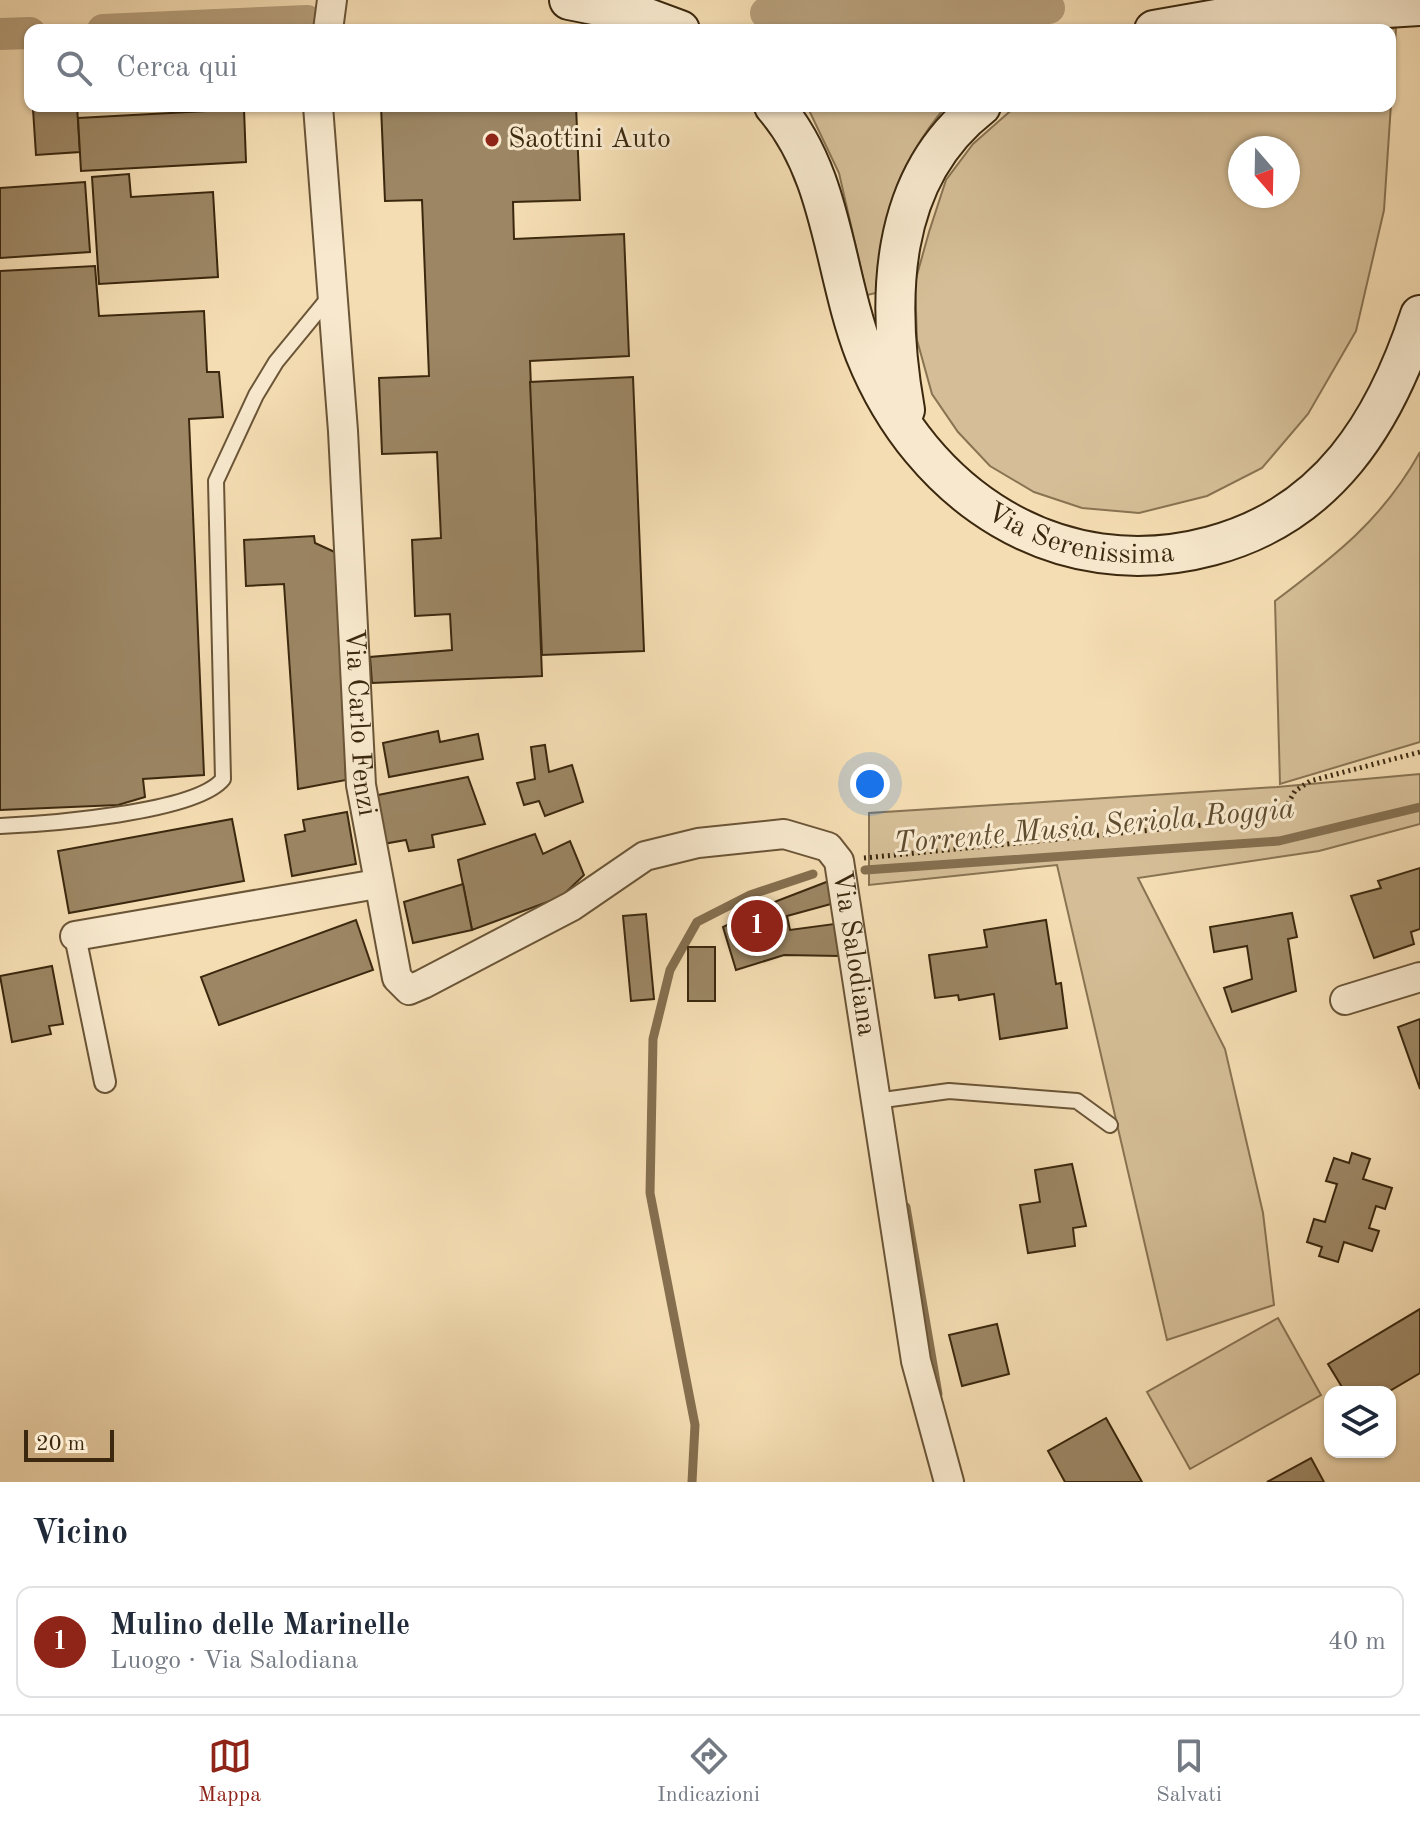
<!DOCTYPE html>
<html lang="it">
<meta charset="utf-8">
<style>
body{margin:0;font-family:"Old Standard TT",serif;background:#f6f6f7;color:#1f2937}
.controls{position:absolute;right:24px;bottom:24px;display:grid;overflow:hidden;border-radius:16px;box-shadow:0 2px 6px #0004}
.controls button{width:72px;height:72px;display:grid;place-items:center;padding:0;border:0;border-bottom:2px solid #e0e1e3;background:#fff;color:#1f2937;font:40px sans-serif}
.compass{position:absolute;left:1228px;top:136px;width:72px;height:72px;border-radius:50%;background:#fff;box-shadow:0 2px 6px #0004;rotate:160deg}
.scale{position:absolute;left:24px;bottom:20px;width:90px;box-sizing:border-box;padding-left:8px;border:4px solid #3b280e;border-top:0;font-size:22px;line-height:28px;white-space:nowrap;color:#3b280e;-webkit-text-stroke:6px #f8e9ce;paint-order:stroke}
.you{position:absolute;left:870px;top:784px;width:28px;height:28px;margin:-20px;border:6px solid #fff;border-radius:50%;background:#1a73e8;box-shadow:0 0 0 12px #1a73e833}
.badge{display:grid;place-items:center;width:52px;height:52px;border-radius:50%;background:#8f2418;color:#fff;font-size:26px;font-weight:700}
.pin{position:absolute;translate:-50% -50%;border:4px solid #fff;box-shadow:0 2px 8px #0006}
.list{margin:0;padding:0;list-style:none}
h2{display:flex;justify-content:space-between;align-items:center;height:104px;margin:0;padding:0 32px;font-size:34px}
h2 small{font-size:26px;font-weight:400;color:#747a83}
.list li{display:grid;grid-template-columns:52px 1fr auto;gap:24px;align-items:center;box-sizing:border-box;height:112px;margin:0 16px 16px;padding:0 16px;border:2px solid #e0e1e3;border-radius:16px}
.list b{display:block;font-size:30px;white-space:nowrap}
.list p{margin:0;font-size:26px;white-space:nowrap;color:#747a83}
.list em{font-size:26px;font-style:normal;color:#747a83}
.icon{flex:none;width:44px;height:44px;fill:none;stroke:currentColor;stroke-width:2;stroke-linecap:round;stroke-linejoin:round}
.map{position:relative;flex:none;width:1420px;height:1482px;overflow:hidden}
.search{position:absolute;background:#fff;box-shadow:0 2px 6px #0004;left:24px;right:24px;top:24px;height:88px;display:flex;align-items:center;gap:20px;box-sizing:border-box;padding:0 28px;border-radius:16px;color:#747a83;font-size:30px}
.sheet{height:232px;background:#fff}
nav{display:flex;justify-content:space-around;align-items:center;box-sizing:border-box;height:112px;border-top:2px solid #e0e1e3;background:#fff;font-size:22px;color:#747a83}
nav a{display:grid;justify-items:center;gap:4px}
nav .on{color:#8f2418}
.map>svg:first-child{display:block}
.green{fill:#d5be97;stroke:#887352;stroke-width:2;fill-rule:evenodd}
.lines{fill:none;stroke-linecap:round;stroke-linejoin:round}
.stream{stroke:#856f4f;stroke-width:9}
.canal{stroke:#b69f7b;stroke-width:32}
.building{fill:#9c8664;stroke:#3b280e;stroke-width:2}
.service-casing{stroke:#6a5537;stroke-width:18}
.pedestrian-casing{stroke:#6a5537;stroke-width:24}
.minor-casing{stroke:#6a5537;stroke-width:32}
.secondary-casing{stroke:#3b280e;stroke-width:42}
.path{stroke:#3b280e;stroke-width:5;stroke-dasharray:2 4;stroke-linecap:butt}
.service{stroke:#f8e9ce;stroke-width:14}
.pedestrian{stroke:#f8e9ce;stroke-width:20}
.minor{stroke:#f8e9ce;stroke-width:28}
.secondary{stroke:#f8e9ce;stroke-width:38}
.poi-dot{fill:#8f2418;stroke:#f8e9ce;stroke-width:3}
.labels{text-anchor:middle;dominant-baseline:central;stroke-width:6;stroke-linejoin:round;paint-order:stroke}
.poi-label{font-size:28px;fill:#3b280e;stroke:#f8e9ce;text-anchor:start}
.street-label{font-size:28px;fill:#3b280e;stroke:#f8e9ce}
.water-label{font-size:30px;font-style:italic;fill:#604c2f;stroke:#f8e9ce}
</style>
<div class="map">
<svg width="1420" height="1482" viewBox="0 0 1420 1482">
<rect width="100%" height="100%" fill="#f5ddb3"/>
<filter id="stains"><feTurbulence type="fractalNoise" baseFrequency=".0025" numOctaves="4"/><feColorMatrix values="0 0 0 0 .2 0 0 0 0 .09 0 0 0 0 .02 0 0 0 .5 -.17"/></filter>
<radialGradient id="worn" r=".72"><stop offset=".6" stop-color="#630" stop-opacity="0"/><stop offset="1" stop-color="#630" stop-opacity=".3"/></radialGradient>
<g class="green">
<path d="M 1396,28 L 1384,210 L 1356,331 L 1308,414 L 1262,468 L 1207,496 L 1139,513 L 1082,508 L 1034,492 L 990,466 L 958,432 L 932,394 L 917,340 L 915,282 L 929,232 L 946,180 L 973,144 L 1016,106 L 1390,106 L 1390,30 L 1371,30 ZM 1240,148 L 1288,148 L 1288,196 L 1240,196 Z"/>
<path d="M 807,106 L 946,106 C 892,172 885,212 876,293 L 867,295 L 839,173 Z"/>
<path d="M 1420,452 L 1420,742 L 1280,784 L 1275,601 C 1335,556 1383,519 1420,452 Z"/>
<polygon points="1420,774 1420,824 1319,851 1138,878 1225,1049 1263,1213 1274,1305 1167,1340 1057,865 869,885 869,813 1277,787"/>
<polygon points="1278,1318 1321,1395 1190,1469 1147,1392"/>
</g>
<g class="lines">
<g class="stream">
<polyline points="865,870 1279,841 1420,807"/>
<polyline points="906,1207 938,1394"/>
<polyline points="692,1482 695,1425 650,1193 653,1039 670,970 697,922 750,895 813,874"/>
</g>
<g class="canal">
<polyline points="766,13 1049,8"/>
<polyline points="103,30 307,21"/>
<polyline points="0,34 30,33"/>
</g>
</g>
<g class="building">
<polygon points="77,106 80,152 36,155 33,109"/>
<polygon points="381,106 576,106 580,200 513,202 514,239 624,234 629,356 530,361 542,676 372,683 370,657 452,650 450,614 415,616 412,540 441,538 437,452 382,454 379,378 429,376 422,200 385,201"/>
<polygon points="244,109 246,162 81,171 78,118"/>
<polygon points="129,174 131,197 213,192 218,277 99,284 92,177"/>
<polygon points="85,182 90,252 0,258 0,188"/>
<polygon points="95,266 99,316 204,311 207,372 219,372 223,417 189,419 204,775 143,779 145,797 118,805 0,810 0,271"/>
<polygon points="633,377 644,651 542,655 530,382"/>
<polygon points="314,536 315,543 339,554 346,780 298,789 284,584 246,586 244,540"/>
<polygon points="438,731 440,742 478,734 483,759 389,777 383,743"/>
<polygon points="545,745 549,772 572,765 583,802 545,816 539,801 524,805 517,783 535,779 531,747"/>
<polygon points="468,777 485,824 432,835 434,847 409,851 406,840 383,844 373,796"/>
<polygon points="347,812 356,864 292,876 285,835 305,831 303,820"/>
<polygon points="232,819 244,881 69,913 58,851"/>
<polygon points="535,834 543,854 570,841 584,875 561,897 472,930 458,860"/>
<polygon points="1420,868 1420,929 1411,932 1414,944 1374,958 1351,896 1381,888 1378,881"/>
<polygon points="829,881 831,904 787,916 790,930 834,924 839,956 784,955 736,970 723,927 777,901"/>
<polygon points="463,884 472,930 413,943 404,902"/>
<polygon points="1292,913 1297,937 1288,939 1296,991 1232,1012 1224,988 1252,979 1247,946 1214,952 1210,927"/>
<polygon points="646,914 654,999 631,1001 623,916"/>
<polygon points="356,920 373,970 219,1025 201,977"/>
<polygon points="1046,920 1056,984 1061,983 1067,1028 1000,1039 994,994 959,1000 958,995 935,998 929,955 987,947 984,930"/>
<rect x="688" y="947" width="27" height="54"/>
<polygon points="52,966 63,1024 49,1026 51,1034 12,1042 0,976"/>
<polygon points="1420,1019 1420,1089 1398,1027"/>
<polygon points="1352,1153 1370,1159 1363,1179 1392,1188 1385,1209 1376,1206 1369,1228 1379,1231 1372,1251 1344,1242 1338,1262 1319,1256 1322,1247 1307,1242 1314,1219 1325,1222 1337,1184 1326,1181 1334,1158 1349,1163"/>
<polygon points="1072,1164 1086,1226 1073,1228 1075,1246 1028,1253 1020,1205 1040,1202 1035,1170"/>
<polygon points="1420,1309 1420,1373 1388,1392 1345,1392 1328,1364"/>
<polygon points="997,1324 1009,1374 962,1386 949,1335"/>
<polygon points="1106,1418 1142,1482 1065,1482 1048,1451"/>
<polygon points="1311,1458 1324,1482 1267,1482"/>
</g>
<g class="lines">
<defs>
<g id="service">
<path d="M 0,826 C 45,824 196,813 223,779 L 216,481 L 256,395 L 276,362 L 331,295"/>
<polyline points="876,1101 949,1091 1077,1101 1110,1125"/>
</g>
<polyline id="pedestrian" points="75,936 105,1082"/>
<g id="minor">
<polyline points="328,30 332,0"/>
<path id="s1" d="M 318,106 L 343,431 L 361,785 L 397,978 L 409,990 L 423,984 L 572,906 L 645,856 L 698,843 L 784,834 L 828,847 L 839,861 L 916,1361 L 949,1482"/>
<polyline points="75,936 377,884"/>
<polyline points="1345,1000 1420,977"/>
</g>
<g id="secondary">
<polyline points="569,0 634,13 680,30"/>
<polyline points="1154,30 1222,18 1420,6"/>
<path id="s2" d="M 774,106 C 834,175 833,272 865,354 C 922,496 1058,587 1211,546 C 1328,515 1385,422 1420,315"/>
<path d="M 905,410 C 886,302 887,179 981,106"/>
</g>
</defs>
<use href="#service" class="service-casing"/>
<use href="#pedestrian" class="pedestrian-casing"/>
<use href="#minor" class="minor-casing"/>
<use href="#secondary" class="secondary-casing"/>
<polyline class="path" points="864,858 1265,819 1283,812 1295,791 1310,781 1420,752"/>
<use href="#service" class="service"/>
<use href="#pedestrian" class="pedestrian"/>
<use href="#minor" class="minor"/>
<use href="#secondary" class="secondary"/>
</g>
<circle class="poi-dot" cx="492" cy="140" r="8"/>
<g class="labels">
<g class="poi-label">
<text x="508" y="140">Saottini Auto</text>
</g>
<g class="street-label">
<text stroke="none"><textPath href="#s2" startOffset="566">Via Serenissima</textPath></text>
<text stroke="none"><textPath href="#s1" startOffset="618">Via Carlo Fenzi</textPath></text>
<text stroke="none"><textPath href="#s1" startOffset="1464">Via Salodiana</textPath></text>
</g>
<g class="water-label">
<text transform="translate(1094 827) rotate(-5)">Torrente Musia Seriola Roggia</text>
</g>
</g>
<rect width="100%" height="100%" filter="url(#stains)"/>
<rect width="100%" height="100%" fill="url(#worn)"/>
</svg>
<div class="controls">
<button><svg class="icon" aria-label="layers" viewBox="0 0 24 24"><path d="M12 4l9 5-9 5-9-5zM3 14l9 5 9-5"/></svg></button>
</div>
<svg class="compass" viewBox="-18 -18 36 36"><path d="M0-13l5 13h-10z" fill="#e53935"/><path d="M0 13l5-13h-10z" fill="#747a83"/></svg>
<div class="scale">20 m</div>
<div class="you"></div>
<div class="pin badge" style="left:757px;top:926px">1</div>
<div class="search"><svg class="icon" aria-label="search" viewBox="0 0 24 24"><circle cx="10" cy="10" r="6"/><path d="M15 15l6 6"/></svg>Cerca qui</div>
</div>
<section class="sheet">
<h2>Vicino<small></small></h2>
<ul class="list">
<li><span class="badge">1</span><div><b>Mulino delle Marinelle</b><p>Luogo · Via Salodiana</p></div><em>40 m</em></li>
</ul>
</section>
<nav>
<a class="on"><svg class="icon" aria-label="map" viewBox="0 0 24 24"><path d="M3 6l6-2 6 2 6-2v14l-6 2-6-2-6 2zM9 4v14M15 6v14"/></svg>Mappa</a>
<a><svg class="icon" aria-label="directions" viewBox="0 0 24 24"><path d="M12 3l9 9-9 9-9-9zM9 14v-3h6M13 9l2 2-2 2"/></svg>Indicazioni</a>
<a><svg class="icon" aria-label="saved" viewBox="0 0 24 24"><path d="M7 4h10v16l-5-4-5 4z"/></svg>Salvati</a>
</nav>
